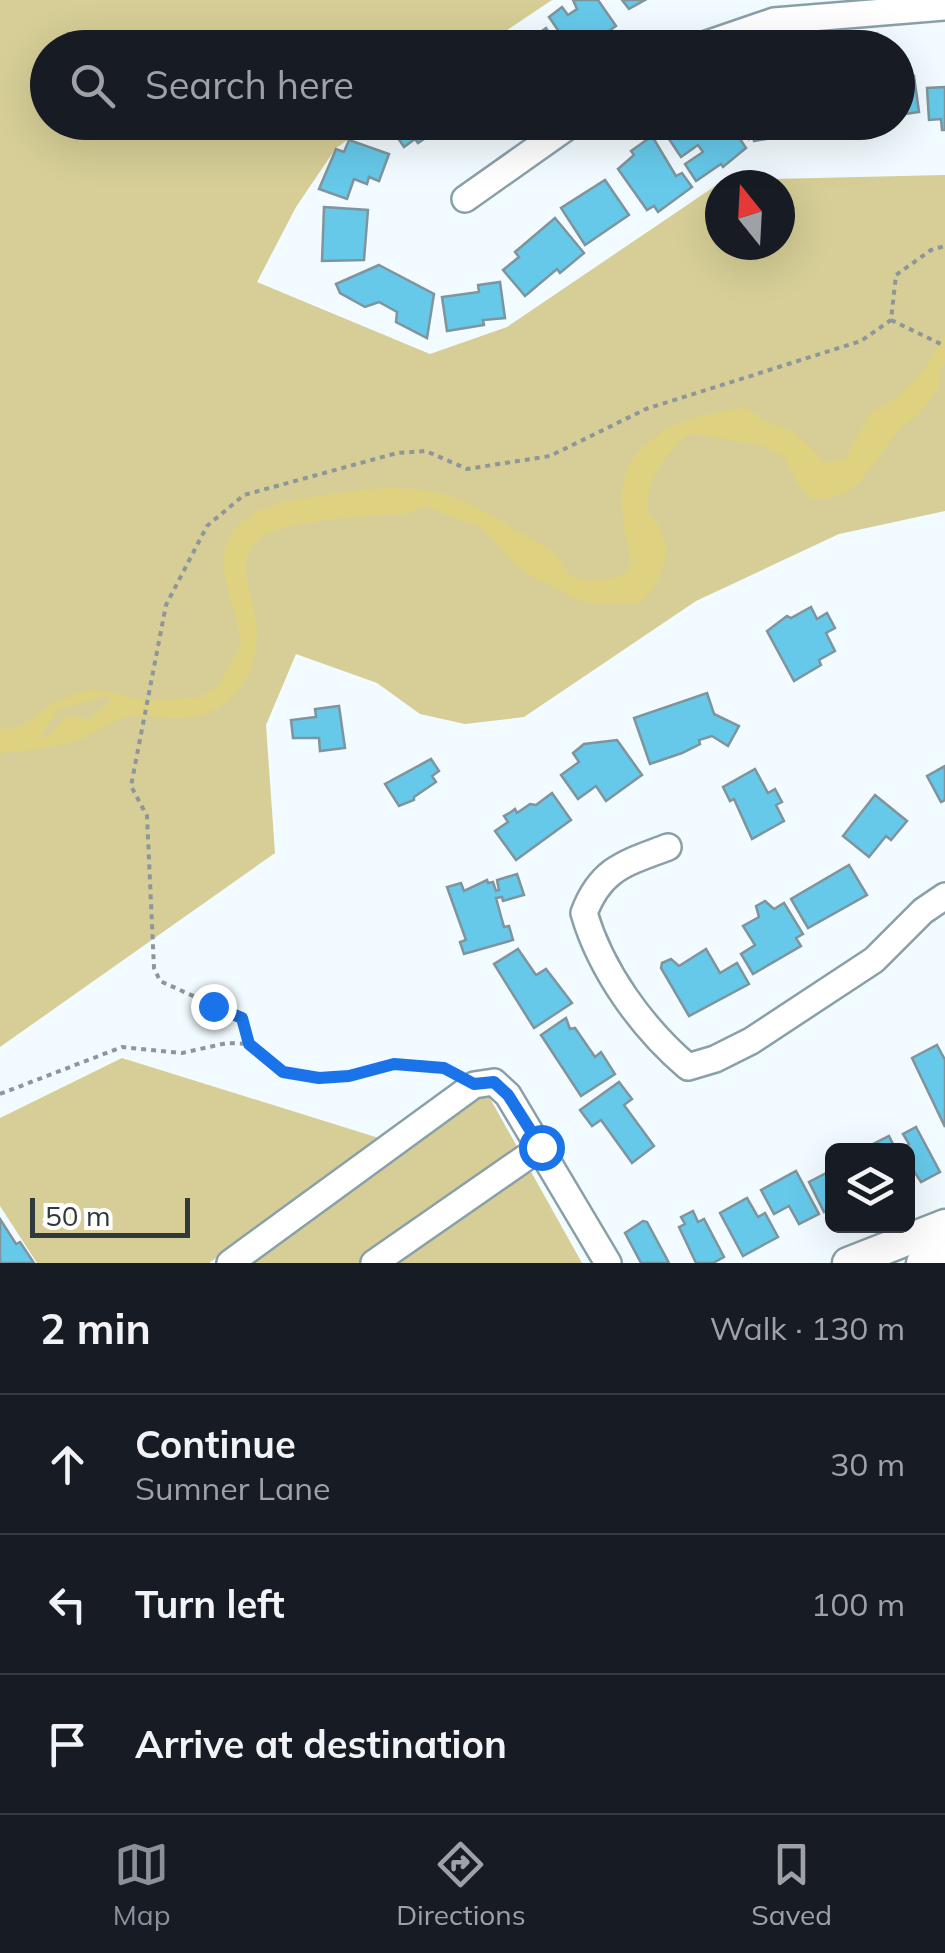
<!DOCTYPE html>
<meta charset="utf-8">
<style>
body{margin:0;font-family:Mulish,sans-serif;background:#20242c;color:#f1f3f6}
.controls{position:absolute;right:30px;bottom:30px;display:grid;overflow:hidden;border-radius:15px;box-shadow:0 10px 40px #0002}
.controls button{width:90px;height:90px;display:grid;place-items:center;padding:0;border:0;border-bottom:2px solid #363941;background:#171b24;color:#f1f3f6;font:50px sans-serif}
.compass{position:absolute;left:705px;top:170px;width:90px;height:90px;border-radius:50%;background:#171b24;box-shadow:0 10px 40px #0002;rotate:342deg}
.scale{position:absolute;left:30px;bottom:25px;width:160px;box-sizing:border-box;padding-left:10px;border:5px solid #30393c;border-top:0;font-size:28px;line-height:35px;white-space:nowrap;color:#30393c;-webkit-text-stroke:8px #fff;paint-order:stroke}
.stop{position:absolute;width:30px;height:30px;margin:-22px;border:8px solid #1a73e8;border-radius:50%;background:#fff}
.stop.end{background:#1a73e8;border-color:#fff;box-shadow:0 2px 10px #0008}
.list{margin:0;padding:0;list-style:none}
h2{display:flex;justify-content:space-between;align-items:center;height:130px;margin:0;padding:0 40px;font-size:42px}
h2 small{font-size:32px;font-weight:400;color:#9ea1a6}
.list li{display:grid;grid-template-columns:65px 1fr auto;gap:30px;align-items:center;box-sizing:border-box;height:140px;padding:0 40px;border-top:2px solid #363941}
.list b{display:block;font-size:38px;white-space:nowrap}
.list p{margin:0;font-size:32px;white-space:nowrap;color:#9ea1a6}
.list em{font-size:32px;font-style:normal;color:#9ea1a6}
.icon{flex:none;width:55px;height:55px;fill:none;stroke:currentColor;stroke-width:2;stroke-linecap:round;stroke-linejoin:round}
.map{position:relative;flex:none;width:945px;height:1263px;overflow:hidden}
.search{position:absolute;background:#171b24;box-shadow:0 10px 40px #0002;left:30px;right:30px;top:30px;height:110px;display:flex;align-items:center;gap:25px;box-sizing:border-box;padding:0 35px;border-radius:55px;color:#9ea1a6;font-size:38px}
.sheet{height:550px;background:#171b24}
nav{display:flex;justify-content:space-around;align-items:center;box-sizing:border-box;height:140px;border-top:2px solid #363941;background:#171b24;font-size:28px;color:#9ea1a6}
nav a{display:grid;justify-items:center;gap:5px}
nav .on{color:#8c9099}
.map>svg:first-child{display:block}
.green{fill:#d6ce96;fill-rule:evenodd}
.water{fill:#ded281;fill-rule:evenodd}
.building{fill:#66c9ea;stroke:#7f949c;stroke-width:2.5}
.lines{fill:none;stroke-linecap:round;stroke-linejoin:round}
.minor-casing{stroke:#8aa0a8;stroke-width:30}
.major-casing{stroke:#8aa0a8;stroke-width:35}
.path{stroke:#8d969a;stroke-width:4;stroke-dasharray:5 5;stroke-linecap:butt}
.minor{stroke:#fff;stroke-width:25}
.major{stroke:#fff;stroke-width:30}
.route{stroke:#1a73e8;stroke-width:12}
</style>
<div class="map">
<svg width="945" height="1263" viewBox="0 0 945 1263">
<rect width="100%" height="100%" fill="#f2fbff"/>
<g class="green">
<path d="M 0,0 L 552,0 L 482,47 L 48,48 L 48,122 L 373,123 L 336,148 L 296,207 L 257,282 L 430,354 L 507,327 L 724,180 L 945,175 L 945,511 L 839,534 L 696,601 L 524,717 L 465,724 L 420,714 L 377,683 L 296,654 L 266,725 L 275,853 L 0,1047 ZM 720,185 L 780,185 L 780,245 L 720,245 Z"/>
<polygon points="122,1058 382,1139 209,1263 37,1263 0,1206 0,1118"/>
<polygon points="487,1093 582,1263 248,1263"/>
</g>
<path class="water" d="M 945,335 L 945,362 L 938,373 L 939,388 L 920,413 L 899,430 L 859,483 L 842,494 L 822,500 L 809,497 L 796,481 L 784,457 L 761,445 L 690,433 C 666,454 644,479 648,513 C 677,540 667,579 640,603 L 597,604 L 580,601 L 524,572 L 480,527 L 425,506 L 406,514 C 373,516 271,518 252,546 C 236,569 258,608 257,635 C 256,683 225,718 177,718 C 160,718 140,713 124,718 C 109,722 97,732 83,738 C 57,748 27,751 0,753 L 0,729 L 18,728 L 56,701 L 94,689 L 150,701 L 200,697 L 218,686 L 241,645 C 240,616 217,574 225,548 C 234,516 274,502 304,498 C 362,490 412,478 468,503 C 496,516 521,535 547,547 C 561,553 561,574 578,579 C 592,583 609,579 623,575 L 632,564 L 625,535 L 621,498 L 626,471 L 636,454 L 666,428 L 697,417 L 745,407 L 763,420 L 794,432 L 826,463 L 845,459 L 871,412 L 895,399 L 922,372 ZM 106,696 L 110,699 L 109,704 L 88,719 L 67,717 L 47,736 L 39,738 L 59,709 Z"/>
<g class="building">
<polygon points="573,0 598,0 616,26 599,38 596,36 580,48 570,48 549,17 562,7 568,15 577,9"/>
<polygon points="622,0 645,0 629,9"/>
<polygon points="546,28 559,48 518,48"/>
<polygon points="914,76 919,112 898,115 898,79"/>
<polygon points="945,87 945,130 942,130 941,119 929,120 927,88"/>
<polygon points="387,122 450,122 437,132 433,126 423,132 427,137 418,143 415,139 404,147"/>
<polygon points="680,122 688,122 695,133 711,122 729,122 746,148 723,167 721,164 696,181 685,164 703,152 698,145 681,157 665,133"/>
<polygon points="736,122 796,122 796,127 772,131 772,138 754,141 753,135 749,139 740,123"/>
<polygon points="806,122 866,122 866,123 842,126 842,130 807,133"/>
<polygon points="652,136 676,176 682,173 692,187 658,212 654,206 647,210 618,169 634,155 631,151"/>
<polygon points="349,140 389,154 379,181 369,177 367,184 354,179 347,199 319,189 336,149 344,152"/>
<polygon points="605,180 629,215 585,245 561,208"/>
<polygon points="324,207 368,210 364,260 322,261"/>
<polygon points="555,218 584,253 560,273 557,269 525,296 503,270 519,257 515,252"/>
<polygon points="379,265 434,294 427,338 396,322 397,312 379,302 365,307 340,293 336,284"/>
<polygon points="500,282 505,318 483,320 484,325 447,331 442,297 479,292 478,285"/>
<polygon points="811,607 817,619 827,613 835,628 826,633 835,651 819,660 821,665 794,681 767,631 787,616 791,618"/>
<polygon points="707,693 714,714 739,726 728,746 712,736 699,740 700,744 682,753 650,764 634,718"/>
<polygon points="339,706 345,748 320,751 319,738 293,738 291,720 316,717 315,709"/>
<polygon points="617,740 642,775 606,801 596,786 578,799 561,775 579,762 573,753 584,744"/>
<polygon points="431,759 439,771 432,776 436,782 414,797 414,800 399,806 385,784"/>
<polygon points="945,766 945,800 941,802 927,776"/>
<polygon points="755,769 768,793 775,789 782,802 776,805 784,821 752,839 734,799 730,801 723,787"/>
<polygon points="552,793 571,820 516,860 495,831 508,822 504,816 511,812 515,809 517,813 530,804 536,805"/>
<polygon points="875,795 907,821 891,840 886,836 869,857 843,836"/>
<polygon points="849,865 867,895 808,928 791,899"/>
<polygon points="517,874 524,895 503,901 502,897 496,898 504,927 509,926 513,940 464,954 460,942 466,940 447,887 461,883 464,891 487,880 488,883 493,882 496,891 499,890 497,880"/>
<polygon points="765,901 774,909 784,903 803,934 796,938 801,946 753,974 741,954 755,945 743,926 759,917 756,906"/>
<polygon points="518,949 536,975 546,969 572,1003 534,1028 494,964"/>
<polygon points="706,949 720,973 737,963 749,984 689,1016 661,968 662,963 671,959 679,966"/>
<polygon points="566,1018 570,1029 575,1028 595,1057 601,1052 615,1074 581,1096 541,1035"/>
<polygon points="937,1045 945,1060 945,1127 912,1058"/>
<polygon points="619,1082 632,1099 624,1105 654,1146 632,1163 601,1120 592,1126 580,1110"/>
<polygon points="916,1127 940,1172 921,1182 908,1162 908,1150 900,1149 909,1144 903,1134"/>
<polygon points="889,1136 896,1150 861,1150"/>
<polygon points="832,1170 832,1213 830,1209 824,1212 809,1182"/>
<polygon points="796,1171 819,1214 799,1224 789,1206 774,1214 761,1190"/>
<polygon points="747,1198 758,1217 765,1213 778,1237 743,1256 720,1213"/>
<polygon points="693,1211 698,1222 704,1219 724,1257 713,1263 696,1263 679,1227 685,1224 681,1217"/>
<polygon points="0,1219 16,1244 20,1242 34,1263 0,1263"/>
<polygon points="643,1221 647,1222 669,1263 641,1263 625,1233"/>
</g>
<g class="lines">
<defs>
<g id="minor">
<polyline points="695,48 774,21 945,7"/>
<polyline points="465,199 574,122"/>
<path d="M 668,847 C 626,863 601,868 584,913 C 601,971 642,1028 688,1067 L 715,1059 L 751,1041 L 874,960 L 923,911 L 945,896"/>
<polyline points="230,1263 474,1085 494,1082 508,1095 608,1263"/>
<polyline points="374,1263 541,1147"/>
</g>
<g id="major">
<polyline points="848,1263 945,1225"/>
<polyline points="922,1263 945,1254"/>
</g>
</defs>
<use href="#minor" class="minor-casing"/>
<use href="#major" class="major-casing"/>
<g class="path">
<polyline points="891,320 945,346"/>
<polyline points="249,1044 242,1018 160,981 154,968 147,816 131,786 166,605 207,526 244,495 397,453 426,451 467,469 550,456 646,409 861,341 891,320 896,275 931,250 945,246"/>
<polyline points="0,1094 122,1047 182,1053 227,1043 249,1044 283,1072 319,1078 349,1076 394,1064 444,1067 452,1072"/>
</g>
<use href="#minor" class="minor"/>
<use href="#major" class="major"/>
</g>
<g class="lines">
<polyline class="route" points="213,1006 242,1018 249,1044 283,1072 319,1078 349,1076 394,1064 444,1068 474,1084 494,1082 508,1095 541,1147"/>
</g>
</svg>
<div class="controls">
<button><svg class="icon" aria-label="layers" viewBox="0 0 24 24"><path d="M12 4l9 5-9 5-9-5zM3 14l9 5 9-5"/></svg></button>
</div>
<svg class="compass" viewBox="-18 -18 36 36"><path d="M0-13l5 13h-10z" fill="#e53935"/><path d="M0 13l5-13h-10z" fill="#9ea1a6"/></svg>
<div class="scale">50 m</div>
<div class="stop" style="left:541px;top:1147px"></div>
<div class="stop end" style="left:213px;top:1006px"></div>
<div class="search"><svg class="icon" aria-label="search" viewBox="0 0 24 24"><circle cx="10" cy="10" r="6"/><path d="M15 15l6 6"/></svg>Search here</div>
</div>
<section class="sheet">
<h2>2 min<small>Walk · 130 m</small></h2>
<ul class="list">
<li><svg class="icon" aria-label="ahead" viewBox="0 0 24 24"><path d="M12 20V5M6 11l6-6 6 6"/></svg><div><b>Continue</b><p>Sumner Lane</p></div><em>30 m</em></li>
<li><svg class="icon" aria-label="left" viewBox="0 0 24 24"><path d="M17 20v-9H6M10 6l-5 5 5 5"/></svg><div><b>Turn left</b></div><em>100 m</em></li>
<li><svg class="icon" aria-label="arrive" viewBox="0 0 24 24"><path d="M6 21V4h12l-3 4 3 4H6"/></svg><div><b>Arrive at destination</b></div></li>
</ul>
</section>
<nav>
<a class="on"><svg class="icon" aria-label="map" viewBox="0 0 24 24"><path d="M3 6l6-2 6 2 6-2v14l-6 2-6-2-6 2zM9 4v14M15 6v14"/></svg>Map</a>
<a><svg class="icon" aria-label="directions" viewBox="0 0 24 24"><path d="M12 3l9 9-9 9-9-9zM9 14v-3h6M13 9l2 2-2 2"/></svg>Directions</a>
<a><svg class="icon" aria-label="saved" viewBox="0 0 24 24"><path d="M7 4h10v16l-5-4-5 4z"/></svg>Saved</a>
</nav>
